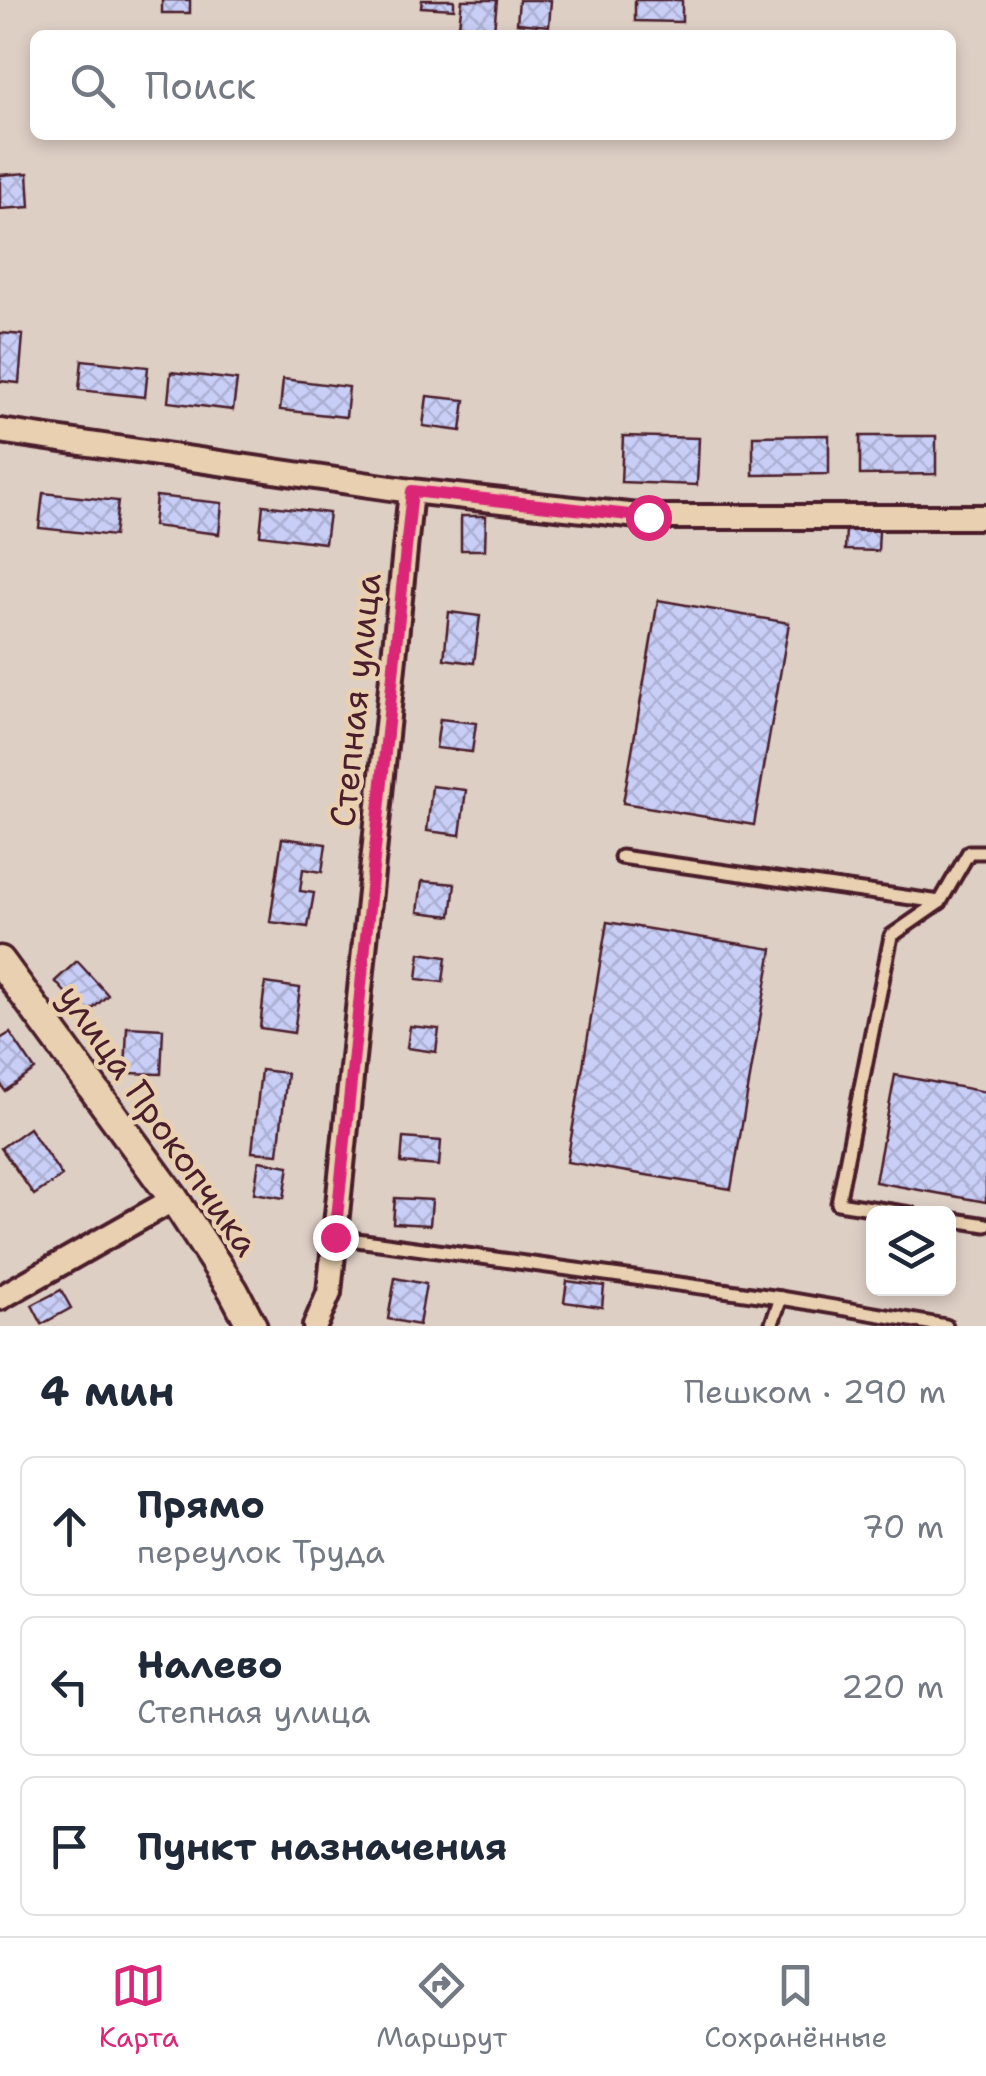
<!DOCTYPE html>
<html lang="ru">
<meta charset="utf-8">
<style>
body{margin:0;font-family:"Shantell Sans",sans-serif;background:#f2f2f3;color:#1f2937}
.controls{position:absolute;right:30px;bottom:30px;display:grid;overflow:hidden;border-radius:15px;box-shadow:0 5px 15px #0003}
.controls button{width:90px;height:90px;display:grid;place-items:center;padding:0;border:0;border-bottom:2px solid #e0e1e3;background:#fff;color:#1f2937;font:50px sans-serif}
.stop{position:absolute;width:30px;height:30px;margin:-22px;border:8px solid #db2777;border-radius:50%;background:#fff}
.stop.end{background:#db2777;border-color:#fff;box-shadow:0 2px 10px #0008}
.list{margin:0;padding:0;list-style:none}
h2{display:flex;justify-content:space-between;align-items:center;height:130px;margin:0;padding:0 40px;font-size:42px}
h2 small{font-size:32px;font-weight:400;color:#747a83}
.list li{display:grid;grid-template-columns:65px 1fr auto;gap:30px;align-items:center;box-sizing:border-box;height:140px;margin:0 20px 20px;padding:0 20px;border:2px solid #e0e1e3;border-radius:15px}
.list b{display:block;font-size:38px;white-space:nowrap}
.list p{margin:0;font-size:32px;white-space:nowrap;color:#747a83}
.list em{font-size:32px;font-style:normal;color:#747a83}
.icon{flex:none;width:55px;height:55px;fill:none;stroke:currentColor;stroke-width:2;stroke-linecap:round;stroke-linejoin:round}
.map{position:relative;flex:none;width:986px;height:1326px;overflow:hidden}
.search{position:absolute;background:#fff;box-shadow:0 5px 15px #0003;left:30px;right:30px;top:30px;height:110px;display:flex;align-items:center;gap:25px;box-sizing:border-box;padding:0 35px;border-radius:15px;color:#747a83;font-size:38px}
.sheet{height:610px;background:#fff}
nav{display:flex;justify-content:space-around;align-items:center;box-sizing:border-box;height:140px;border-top:2px solid #e0e1e3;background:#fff;font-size:28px;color:#747a83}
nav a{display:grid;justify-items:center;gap:5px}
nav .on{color:#db2777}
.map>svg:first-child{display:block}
.building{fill:url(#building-cross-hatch);stroke:#4a1f2b;stroke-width:2.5}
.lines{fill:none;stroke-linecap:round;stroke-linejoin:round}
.service-casing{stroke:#4a1f2b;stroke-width:19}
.minor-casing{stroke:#4a1f2b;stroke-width:30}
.tertiary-casing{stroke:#4a1f2b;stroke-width:35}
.service{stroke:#e8d0b0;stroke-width:11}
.minor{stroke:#e8d0b0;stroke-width:22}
.tertiary{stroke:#e8d0b0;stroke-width:28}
.route{stroke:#db2777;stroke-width:12}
.labels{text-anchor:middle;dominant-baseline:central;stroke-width:9;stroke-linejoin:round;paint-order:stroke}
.street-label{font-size:35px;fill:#4a1f2b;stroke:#e8d0b0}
</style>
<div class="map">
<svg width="986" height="1326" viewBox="0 0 986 1326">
<defs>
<pattern id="building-cross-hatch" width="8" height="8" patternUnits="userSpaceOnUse" patternTransform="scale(2.5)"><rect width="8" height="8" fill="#c8cef6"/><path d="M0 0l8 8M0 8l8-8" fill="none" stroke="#adb0d3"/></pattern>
</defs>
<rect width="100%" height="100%" fill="#decfc5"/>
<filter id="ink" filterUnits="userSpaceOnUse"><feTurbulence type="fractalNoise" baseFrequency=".01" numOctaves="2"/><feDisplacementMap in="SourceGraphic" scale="20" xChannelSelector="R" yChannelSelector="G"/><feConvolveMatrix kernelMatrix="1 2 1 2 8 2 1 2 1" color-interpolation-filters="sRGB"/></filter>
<g filter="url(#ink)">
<g class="building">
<rect x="162" y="0" width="28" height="13"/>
<polygon points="422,0 454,0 454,9 421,7"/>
<polygon points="462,0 497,0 494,30 459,26"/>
<polygon points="519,0 551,0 549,26 517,23"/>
<polygon points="635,0 682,0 682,22 635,21"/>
<polygon points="28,173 30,207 0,209 0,175"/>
<polygon points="0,333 23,335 19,383 0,381"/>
<polygon points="82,360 148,367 145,397 79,390"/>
<polygon points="171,372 237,380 233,410 168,402"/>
<polygon points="283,379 349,387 346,417 280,410"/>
<polygon points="427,396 465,400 461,431 423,426"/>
<polygon points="829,435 829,474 753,475 753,436"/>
<polygon points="623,436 699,438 697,485 621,482"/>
<polygon points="860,436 936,436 936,474 860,475"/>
<polygon points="43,493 118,501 114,536 39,528"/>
<polygon points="156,496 222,503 219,534 153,526"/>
<polygon points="263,505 329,513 325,543 260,535"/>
<polygon points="461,516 486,516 485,550 461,550"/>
<polygon points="846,528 879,530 878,551 845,550"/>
<polygon points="658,600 789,623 754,825 623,803"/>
<polygon points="449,612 480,616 474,663 444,659"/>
<polygon points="440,719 476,723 472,752 436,748"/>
<polygon points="432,786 466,790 460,835 427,831"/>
<polygon points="282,838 326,844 322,872 303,869 300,891 314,893 308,927 270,922"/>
<polygon points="422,881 455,884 451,916 418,912"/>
<polygon points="607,922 772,949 731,1189 567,1162"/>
<polygon points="420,953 446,957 443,982 417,979"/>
<polygon points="77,961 108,995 86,1015 55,981"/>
<polygon points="265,983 300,988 294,1033 260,1028"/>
<polygon points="410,1026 439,1029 436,1052 407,1048"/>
<polygon points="127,1027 163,1029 161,1074 125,1073"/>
<polygon points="10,1033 35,1070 5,1091 0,1083 0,1039"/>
<polygon points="261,1070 287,1073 278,1154 252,1152"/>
<polygon points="895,1075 986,1092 986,1202 875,1182"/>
<polygon points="29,1128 62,1176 34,1195 1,1148"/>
<polygon points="403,1138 441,1141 439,1166 401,1163"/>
<polygon points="259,1161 289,1166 284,1198 254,1193"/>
<polygon points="395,1198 432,1200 430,1225 393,1223"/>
<polygon points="395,1278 426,1284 419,1325 388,1319"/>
<polygon points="567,1281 604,1286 602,1307 564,1302"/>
<polygon points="61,1290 71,1308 42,1324 32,1305"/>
</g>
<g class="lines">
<defs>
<g id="service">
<polyline points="621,857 940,902"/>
<polyline points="911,1214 838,1203 891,936 940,902 969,852 986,852"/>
<polyline points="948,1219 986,1225"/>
<polyline points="335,1237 781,1298 946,1326"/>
<polyline points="771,1326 781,1298"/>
</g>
<g id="minor">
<polyline points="0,431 411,491 329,1293 315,1326"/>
<polyline points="411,491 647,517 986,517"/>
<polyline points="0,1298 174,1199"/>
</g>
<polyline id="tertiary" points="0,961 174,1199 233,1290 252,1326"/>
</defs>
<use href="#service" class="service-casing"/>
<use href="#minor" class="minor-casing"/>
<use href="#tertiary" class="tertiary-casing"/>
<use href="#service" class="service"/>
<use href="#minor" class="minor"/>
<use href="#tertiary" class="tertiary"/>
</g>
</g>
<g class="lines" filter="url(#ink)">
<polyline class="route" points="335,1237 412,491 648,517"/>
</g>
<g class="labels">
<g class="street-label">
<text transform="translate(355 700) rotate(-84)">Степная улица</text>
<text transform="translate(159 1120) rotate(55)">улица Прокопчика</text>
</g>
</g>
</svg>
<div class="controls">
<button><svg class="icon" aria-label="layers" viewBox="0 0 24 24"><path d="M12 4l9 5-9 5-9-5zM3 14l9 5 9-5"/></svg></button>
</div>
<div class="stop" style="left:648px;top:517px"></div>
<div class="stop end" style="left:335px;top:1237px"></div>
<div class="search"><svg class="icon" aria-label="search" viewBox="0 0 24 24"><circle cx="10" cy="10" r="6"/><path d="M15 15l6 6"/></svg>Поиск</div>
</div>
<section class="sheet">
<h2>4 мин<small>Пешком · 290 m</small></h2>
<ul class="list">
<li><svg class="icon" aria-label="ahead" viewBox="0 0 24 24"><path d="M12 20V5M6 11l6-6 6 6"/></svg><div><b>Прямо</b><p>переулок Труда</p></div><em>70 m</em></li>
<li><svg class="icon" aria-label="left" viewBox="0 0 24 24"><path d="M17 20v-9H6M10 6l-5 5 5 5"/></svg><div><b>Налево</b><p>Степная улица</p></div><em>220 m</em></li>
<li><svg class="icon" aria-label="arrive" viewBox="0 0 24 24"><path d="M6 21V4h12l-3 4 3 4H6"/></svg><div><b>Пункт назначения</b></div></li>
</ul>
</section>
<nav>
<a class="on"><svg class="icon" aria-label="map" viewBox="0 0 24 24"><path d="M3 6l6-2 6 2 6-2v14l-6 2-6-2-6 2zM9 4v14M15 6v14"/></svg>Карта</a>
<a><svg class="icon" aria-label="directions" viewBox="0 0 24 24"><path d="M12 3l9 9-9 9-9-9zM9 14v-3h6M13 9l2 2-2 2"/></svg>Маршрут</a>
<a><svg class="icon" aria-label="saved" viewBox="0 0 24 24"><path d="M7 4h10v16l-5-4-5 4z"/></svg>Сохранённые</a>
</nav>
